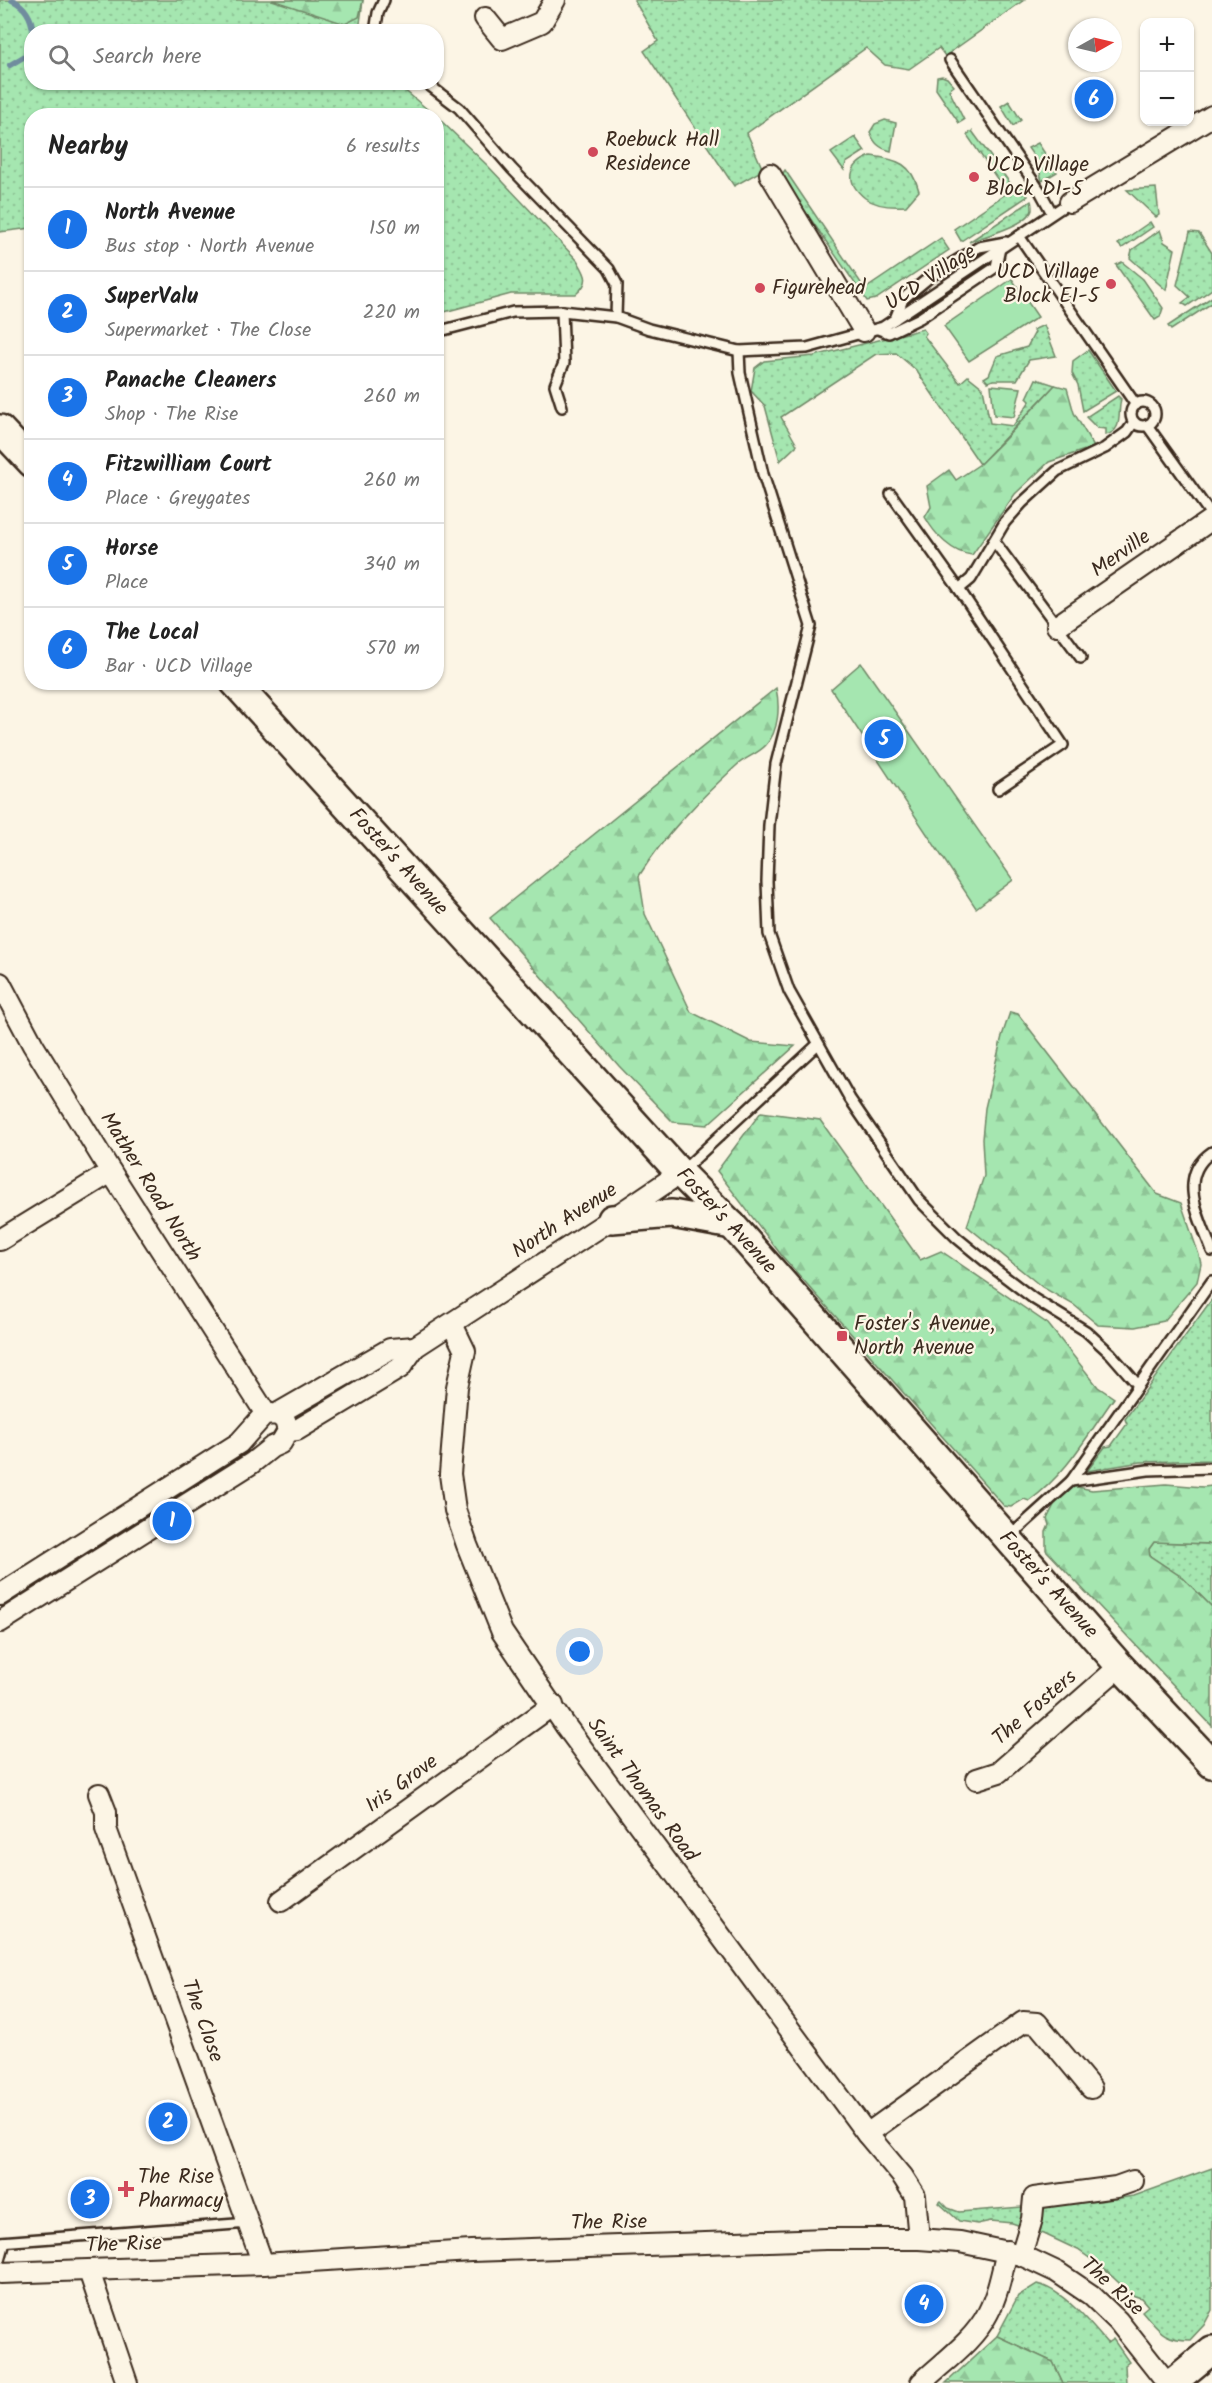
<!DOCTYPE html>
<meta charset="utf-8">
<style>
body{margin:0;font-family:Kalam,sans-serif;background:#f6f6f6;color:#222}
.controls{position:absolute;right:18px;top:18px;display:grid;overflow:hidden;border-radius:12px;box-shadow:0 2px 4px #0004}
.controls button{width:54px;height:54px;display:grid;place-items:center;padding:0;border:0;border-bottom:2px solid #e0e0e0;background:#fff;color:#222;font:30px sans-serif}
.compass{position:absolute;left:1068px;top:18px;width:54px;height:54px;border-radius:50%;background:#fff;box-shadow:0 2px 4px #0004;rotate:82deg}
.you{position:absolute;left:580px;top:1652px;width:21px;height:21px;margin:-15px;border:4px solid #fff;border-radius:50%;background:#1a73e8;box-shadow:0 0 0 9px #1a73e833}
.badge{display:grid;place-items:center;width:39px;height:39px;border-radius:50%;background:#1a73e8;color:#fff;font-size:20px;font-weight:700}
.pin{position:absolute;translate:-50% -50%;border:3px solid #fff;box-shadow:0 2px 6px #0006}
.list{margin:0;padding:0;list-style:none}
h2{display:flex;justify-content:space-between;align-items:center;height:78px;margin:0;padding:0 24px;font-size:26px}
h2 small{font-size:20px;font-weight:400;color:#767676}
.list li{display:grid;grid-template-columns:39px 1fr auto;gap:18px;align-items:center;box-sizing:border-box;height:84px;padding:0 24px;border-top:2px solid #e0e0e0}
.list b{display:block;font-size:22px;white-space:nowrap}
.list p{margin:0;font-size:20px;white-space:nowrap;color:#767676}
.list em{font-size:20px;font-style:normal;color:#767676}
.icon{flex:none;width:33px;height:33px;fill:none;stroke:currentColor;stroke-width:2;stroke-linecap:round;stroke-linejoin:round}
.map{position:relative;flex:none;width:1212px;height:2383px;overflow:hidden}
.search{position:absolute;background:#fff;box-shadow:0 2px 4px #0004;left:24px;top:24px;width:420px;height:66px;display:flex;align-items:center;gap:15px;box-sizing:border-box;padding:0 21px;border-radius:24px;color:#767676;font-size:22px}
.panel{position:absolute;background:#fff;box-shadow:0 2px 4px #0004;left:24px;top:108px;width:420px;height:582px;border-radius:24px}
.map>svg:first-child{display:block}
.grass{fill:url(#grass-dots);stroke:#708867;stroke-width:1.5}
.forest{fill:url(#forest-firs);stroke:#708867;stroke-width:1.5}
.park{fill:#a5e6b0;stroke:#708867;stroke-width:1.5}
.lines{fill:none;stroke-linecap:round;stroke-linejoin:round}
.stream{stroke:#708c9e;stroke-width:6}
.lane-casing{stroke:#3b2a1e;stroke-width:14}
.street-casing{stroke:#3b2a1e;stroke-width:24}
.secondary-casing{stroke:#3b2a1e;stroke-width:32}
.lane{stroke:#fcf5e5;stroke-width:9}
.street{stroke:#fcf5e5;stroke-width:20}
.secondary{stroke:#fcf5e5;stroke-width:27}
.poi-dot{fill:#d1495b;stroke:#fcf5e5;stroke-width:2}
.labels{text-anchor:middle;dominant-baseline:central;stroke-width:4.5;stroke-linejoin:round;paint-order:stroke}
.poi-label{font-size:21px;fill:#3b2a1e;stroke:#fcf5e5;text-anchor:start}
.street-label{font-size:21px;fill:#3b2a1e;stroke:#fcf5e5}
</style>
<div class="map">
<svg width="1212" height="2383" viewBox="0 0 1212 2383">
<defs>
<pattern id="grass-dots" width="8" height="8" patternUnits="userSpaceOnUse" patternTransform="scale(1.5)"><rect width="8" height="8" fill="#a5e6b0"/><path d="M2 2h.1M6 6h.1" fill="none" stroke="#8fc597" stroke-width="1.8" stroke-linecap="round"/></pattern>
<pattern id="forest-firs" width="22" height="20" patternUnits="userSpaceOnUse" patternTransform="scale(1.5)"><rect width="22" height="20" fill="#a5e6b0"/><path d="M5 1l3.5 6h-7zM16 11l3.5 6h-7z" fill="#8fc597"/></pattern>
</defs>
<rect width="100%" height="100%" fill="#fcf5e5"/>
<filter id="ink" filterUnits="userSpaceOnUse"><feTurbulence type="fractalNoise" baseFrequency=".0167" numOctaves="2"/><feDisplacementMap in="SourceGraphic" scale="12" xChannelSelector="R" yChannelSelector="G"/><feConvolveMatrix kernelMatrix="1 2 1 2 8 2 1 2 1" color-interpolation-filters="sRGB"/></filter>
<g filter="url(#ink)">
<g class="grass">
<polygon points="0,0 363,0 359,31 32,32 32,82 396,83 434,115 32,116 31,228 0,232"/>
<polygon points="634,0 1024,0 945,56 939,48 909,69 885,65 866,48 747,133 763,170 734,186 644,51 658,41"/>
<polygon points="942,76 947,78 954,86 949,90 964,120 959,123 936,89 937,77"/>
<polygon points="1009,101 1021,120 1013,126 1001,106"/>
<path d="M 437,117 L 487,165 L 577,260 C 586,275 591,281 576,294 L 511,294 L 437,314 Z"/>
<path d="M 885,120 L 896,123 L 891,151 C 879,148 874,143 870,132 L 875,124 Z"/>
<polygon points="972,131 1015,190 1022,186 1028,196 961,241 954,229 1007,193 967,135"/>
<polygon points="855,137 865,151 846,163 844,170 831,153"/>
<polygon points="1038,143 1057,172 1042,181 1037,161 1028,148"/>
<path d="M 871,156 C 898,159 912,164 919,191 L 906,206 C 893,207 876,206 865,198 C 845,182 848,165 871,156 Z"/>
<polygon points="785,170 865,289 941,238 949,250 876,299 867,301 781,176"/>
<polygon points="1156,188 1159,215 1156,217 1127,190"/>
<path d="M 1031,201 C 1032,203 1032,208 1032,210 C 1028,225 982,237 969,242 Z"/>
<polygon points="1150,222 1153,227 1122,248 1118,244"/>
<polygon points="1160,230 1164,242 1175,249 1166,290 1130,258 1132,250"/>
<polygon points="1190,232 1199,233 1212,253 1212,289 1187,306 1182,303 1190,297 1177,285"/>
<polygon points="1122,262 1143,279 1163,308 1160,317 1155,320 1116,265"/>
<polygon points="1212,297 1212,303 1171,330 1168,326"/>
<polygon points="1044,325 1056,356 1029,360 1017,380 993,380 988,382 984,378 989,375 997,356 1027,347 1035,332 1033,330"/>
<polygon points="923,329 926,333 924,336 960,383 968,376 983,388 990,423 1013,426 1030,401 1027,398 1036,379 1055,385 980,464 916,370 896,353 876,354 781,417 797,445 780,461 765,406 751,391 755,368 764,361 814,356"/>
<polygon points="1088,350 1116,391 1083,411 1078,385 1072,373 1073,361"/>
<path d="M 1118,396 L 1121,399 C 1117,414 1124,430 1106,435 L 1106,429 L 1097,428 L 1086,417 Z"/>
<polygon points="1212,1299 1212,1460 1141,1462 1087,1471 1105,1447 1111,1446 1127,1424 1125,1419"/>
<polygon points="1154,1542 1212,1544 1212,1607 1183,1578 1150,1556 1149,1549"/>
<path d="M 1212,2168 L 1212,2310 L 1204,2325 L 1190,2340 C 1163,2340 1159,2330 1142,2311 L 1148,2306 L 1141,2298 L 1132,2295 L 1102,2267 L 1078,2250 L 1044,2234 L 1012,2223 L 991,2221 L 977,2224 L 959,2221 L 939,2203 L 941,2201 L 948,2208 L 959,2212 L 1100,2201 L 1134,2196 Z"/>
<path d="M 1037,2284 C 1062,2289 1091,2324 1107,2343 L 1113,2339 L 1129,2362 L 1125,2365 L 1126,2383 L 1063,2383 L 1053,2362 L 997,2336 L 1018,2296 Z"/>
</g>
<g class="forest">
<polygon points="272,0 363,0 359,17 345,24"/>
<path d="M 1055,385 L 1067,388 L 1074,413 L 1094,447 L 1049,462 L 1015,494 L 972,555 C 952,553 935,535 925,517 L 931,507 L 927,486 L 949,470 L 956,480 L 980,464 L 1005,439 Z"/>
<path d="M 776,688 C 780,706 779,731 766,745 C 758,754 744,758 736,766 C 700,799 665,834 639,876 L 645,914 L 691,1012 L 751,1042 L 795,1046 L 707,1125 L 673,1122 L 619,1066 L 490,918 Z"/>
<polygon points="1010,1012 1018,1014 1157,1194 1181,1203 1199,1255 1201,1264 1197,1282 1164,1321 1135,1327 1098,1325 1074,1305 1042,1287 967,1226 984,1176 982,1139 985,1108 1002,1036"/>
<path d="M 761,1112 L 820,1120 L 920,1260 L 941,1251 L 1048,1324 L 1098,1387 L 1114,1398 C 1088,1434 1067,1474 1029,1501 L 1024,1499 L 1011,1507 L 1004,1506 L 782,1256 L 717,1171 Z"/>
<polygon points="1166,1484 1203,1487 1212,1486 1212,1544 1154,1542 1149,1549 1150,1556 1183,1578 1212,1607 1212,1726 1046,1550 1046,1532 1049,1525 1047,1519 1055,1503 1073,1486 1092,1490"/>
<polygon points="997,2336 1053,2362 1063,2383 946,2383"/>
</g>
<g class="park">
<polygon points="1012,279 1038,317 969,361 944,326"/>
<polygon points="991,385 1021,388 1014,417 994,415"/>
<polygon points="861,663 1013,880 976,908 831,689"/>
</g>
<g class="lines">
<g class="stream">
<path d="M 12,0 C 25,6 32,18 33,32"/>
<polyline points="10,65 25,56 32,43"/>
</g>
<defs>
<g id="lane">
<polyline points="375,32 378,13 384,0"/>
<polyline points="950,60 1040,191 1052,213"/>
<polyline points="425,82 459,108 512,169 609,269 617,284 616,317"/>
<polyline points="1019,236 1136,405"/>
<polyline points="895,319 903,299 931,276 979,247 1006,242"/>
<polyline points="878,329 889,333 920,318 996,267 1000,248"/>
<polyline points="436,332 513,312 562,311 616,317 649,329 739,351 807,348 883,327 1070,202"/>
<polyline points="739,351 740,373 763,474 811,626 776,764 769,825 767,881 769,934 789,991 850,1099 919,1200 957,1238 996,1270 1034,1299 1086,1331 1111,1354 1138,1385"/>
<circle cx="1143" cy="414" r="12"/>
<polyline points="562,407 555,385 564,363 562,311"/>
<polyline points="1147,425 1212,516"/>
<polyline points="891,494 959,589"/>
<polyline points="994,541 1081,658"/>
<polyline points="998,789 1063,745 959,589 971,579 1005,522 1022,503 1057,471 1105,448 1127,432 1134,422"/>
<path d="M 1212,1152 C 1175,1177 1201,1220 1212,1251"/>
<polyline points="682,1171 818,1044"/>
<polyline points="1071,1481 1212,1281"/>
<polyline points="1009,1537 1071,1481 1148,1470 1212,1468"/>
<polyline points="0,2242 249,2223"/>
<polyline points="0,2260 5,2242"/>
</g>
<g id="street">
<polyline points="485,18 502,39 542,22 555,0"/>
<polyline points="770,174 864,331"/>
<polyline points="1070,202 1212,116"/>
<polyline points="1057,626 1212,519"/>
<polyline points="0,983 33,1045 111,1172 266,1414"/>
<polyline points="0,1240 111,1172"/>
<polyline points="452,1324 465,1351 457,1387 450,1474 455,1510 467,1545 502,1632 565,1725 867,2134 903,2177 915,2196 919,2239"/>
<polyline points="277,1414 390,1349 415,1347"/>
<polyline points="288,1431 297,1430 400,1368 415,1347 612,1219 680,1173"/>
<polyline points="0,1595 239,1443 264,1415 277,1414 285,1420 288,1431 281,1443 272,1447 252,1463 0,1622"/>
<polyline points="977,1779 999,1772 1120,1666"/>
<polyline points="99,1794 106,1812 106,1829 263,2264"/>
<polyline points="281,1901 553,1705"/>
<polyline points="867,2134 1023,2022 1037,2023 1091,2088"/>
<polyline points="1021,2255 1032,2219 1034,2198 1116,2187 1133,2181"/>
<polyline points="89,2271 127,2383"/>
<polyline points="0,2273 263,2264 471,2251 826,2239 919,2239 960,2242 1021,2255 1057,2272 1091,2295 1118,2321 1167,2383"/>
<path d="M 921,2383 C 943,2362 974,2341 988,2313 C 998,2294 1002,2272 1007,2251"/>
</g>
<g id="secondary">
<polyline points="0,429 32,463"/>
<polyline points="234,682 680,1173 732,1225 1120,1666 1212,1764"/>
<polyline points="612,1219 672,1214 732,1225"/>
<polyline points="1172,2383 1212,2350"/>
</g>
</defs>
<use href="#lane" class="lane-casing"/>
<use href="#street" class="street-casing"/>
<use href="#secondary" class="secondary-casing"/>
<use href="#lane" class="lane"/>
<use href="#street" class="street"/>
<use href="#secondary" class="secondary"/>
</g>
</g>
<g class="poi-dot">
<circle cx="593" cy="152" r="6"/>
<circle cx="974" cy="177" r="6"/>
<circle cx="1111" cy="284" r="6"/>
<circle cx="760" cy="288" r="6"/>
<rect x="836" y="1330" width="12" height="12" rx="3"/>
<path d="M123 2180h6v6h6v6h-6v6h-6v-6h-6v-6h6z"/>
</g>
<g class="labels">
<g class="poi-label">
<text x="605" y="140">Roebuck Hall<tspan x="605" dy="24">Residence</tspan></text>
<text x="986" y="165">UCD Village<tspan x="986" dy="24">Block D1-5</tspan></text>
<text x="1099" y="272" text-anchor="end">UCD Village<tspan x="1099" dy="24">Block E1-5</tspan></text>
<text x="772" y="288">Figurehead</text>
<text x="854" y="1324">Foster's Avenue,<tspan x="854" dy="24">North Avenue</tspan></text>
<text x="138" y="2177">The Rise<tspan x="138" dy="24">Pharmacy</tspan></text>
</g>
<g class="street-label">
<text transform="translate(931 278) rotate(-33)">UCD Village</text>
<text transform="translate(1121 554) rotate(-35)">Merville</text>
<text transform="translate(398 862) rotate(48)">Foster's Avenue</text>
<text transform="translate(150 1187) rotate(58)">Mather Road North</text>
<text transform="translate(565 1221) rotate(-33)">North Avenue</text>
<text transform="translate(726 1221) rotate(47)">Foster's Avenue</text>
<text transform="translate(1048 1585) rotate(48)">Foster's Avenue</text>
<text transform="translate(1035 1708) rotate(-41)">The Fosters</text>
<text transform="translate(402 1784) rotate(-36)">Iris Grove</text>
<text transform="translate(642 1790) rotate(54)">Saint Thomas Road</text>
<text transform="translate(202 2021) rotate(70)">The Close</text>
<text transform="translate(609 2223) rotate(-1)">The Rise</text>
<text transform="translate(124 2245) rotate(-2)">The Rise</text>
<text transform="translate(1112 2287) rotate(42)">The Rise</text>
</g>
</g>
</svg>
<div class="controls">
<button>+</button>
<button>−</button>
</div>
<svg class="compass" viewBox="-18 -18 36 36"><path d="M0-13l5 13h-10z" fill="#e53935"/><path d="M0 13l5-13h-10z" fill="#767676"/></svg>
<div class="you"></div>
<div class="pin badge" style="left:172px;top:1521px">1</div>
<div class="pin badge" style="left:168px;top:2122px">2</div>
<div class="pin badge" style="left:90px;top:2199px">3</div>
<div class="pin badge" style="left:924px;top:2304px">4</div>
<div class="pin badge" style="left:884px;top:739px">5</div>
<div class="pin badge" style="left:1094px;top:99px">6</div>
<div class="search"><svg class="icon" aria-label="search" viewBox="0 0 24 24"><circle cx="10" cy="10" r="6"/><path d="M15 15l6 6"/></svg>Search here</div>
<section class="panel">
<h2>Nearby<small>6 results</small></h2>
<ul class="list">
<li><span class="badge">1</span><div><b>North Avenue</b><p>Bus stop · North Avenue</p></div><em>150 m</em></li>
<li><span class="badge">2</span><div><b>SuperValu</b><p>Supermarket · The Close</p></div><em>220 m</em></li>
<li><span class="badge">3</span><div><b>Panache Cleaners</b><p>Shop · The Rise</p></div><em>260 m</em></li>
<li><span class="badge">4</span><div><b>Fitzwilliam Court</b><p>Place · Greygates</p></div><em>260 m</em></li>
<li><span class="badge">5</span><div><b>Horse</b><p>Place</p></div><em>340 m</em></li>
<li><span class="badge">6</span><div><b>The Local</b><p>Bar · UCD Village</p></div><em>570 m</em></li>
</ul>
</section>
</div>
